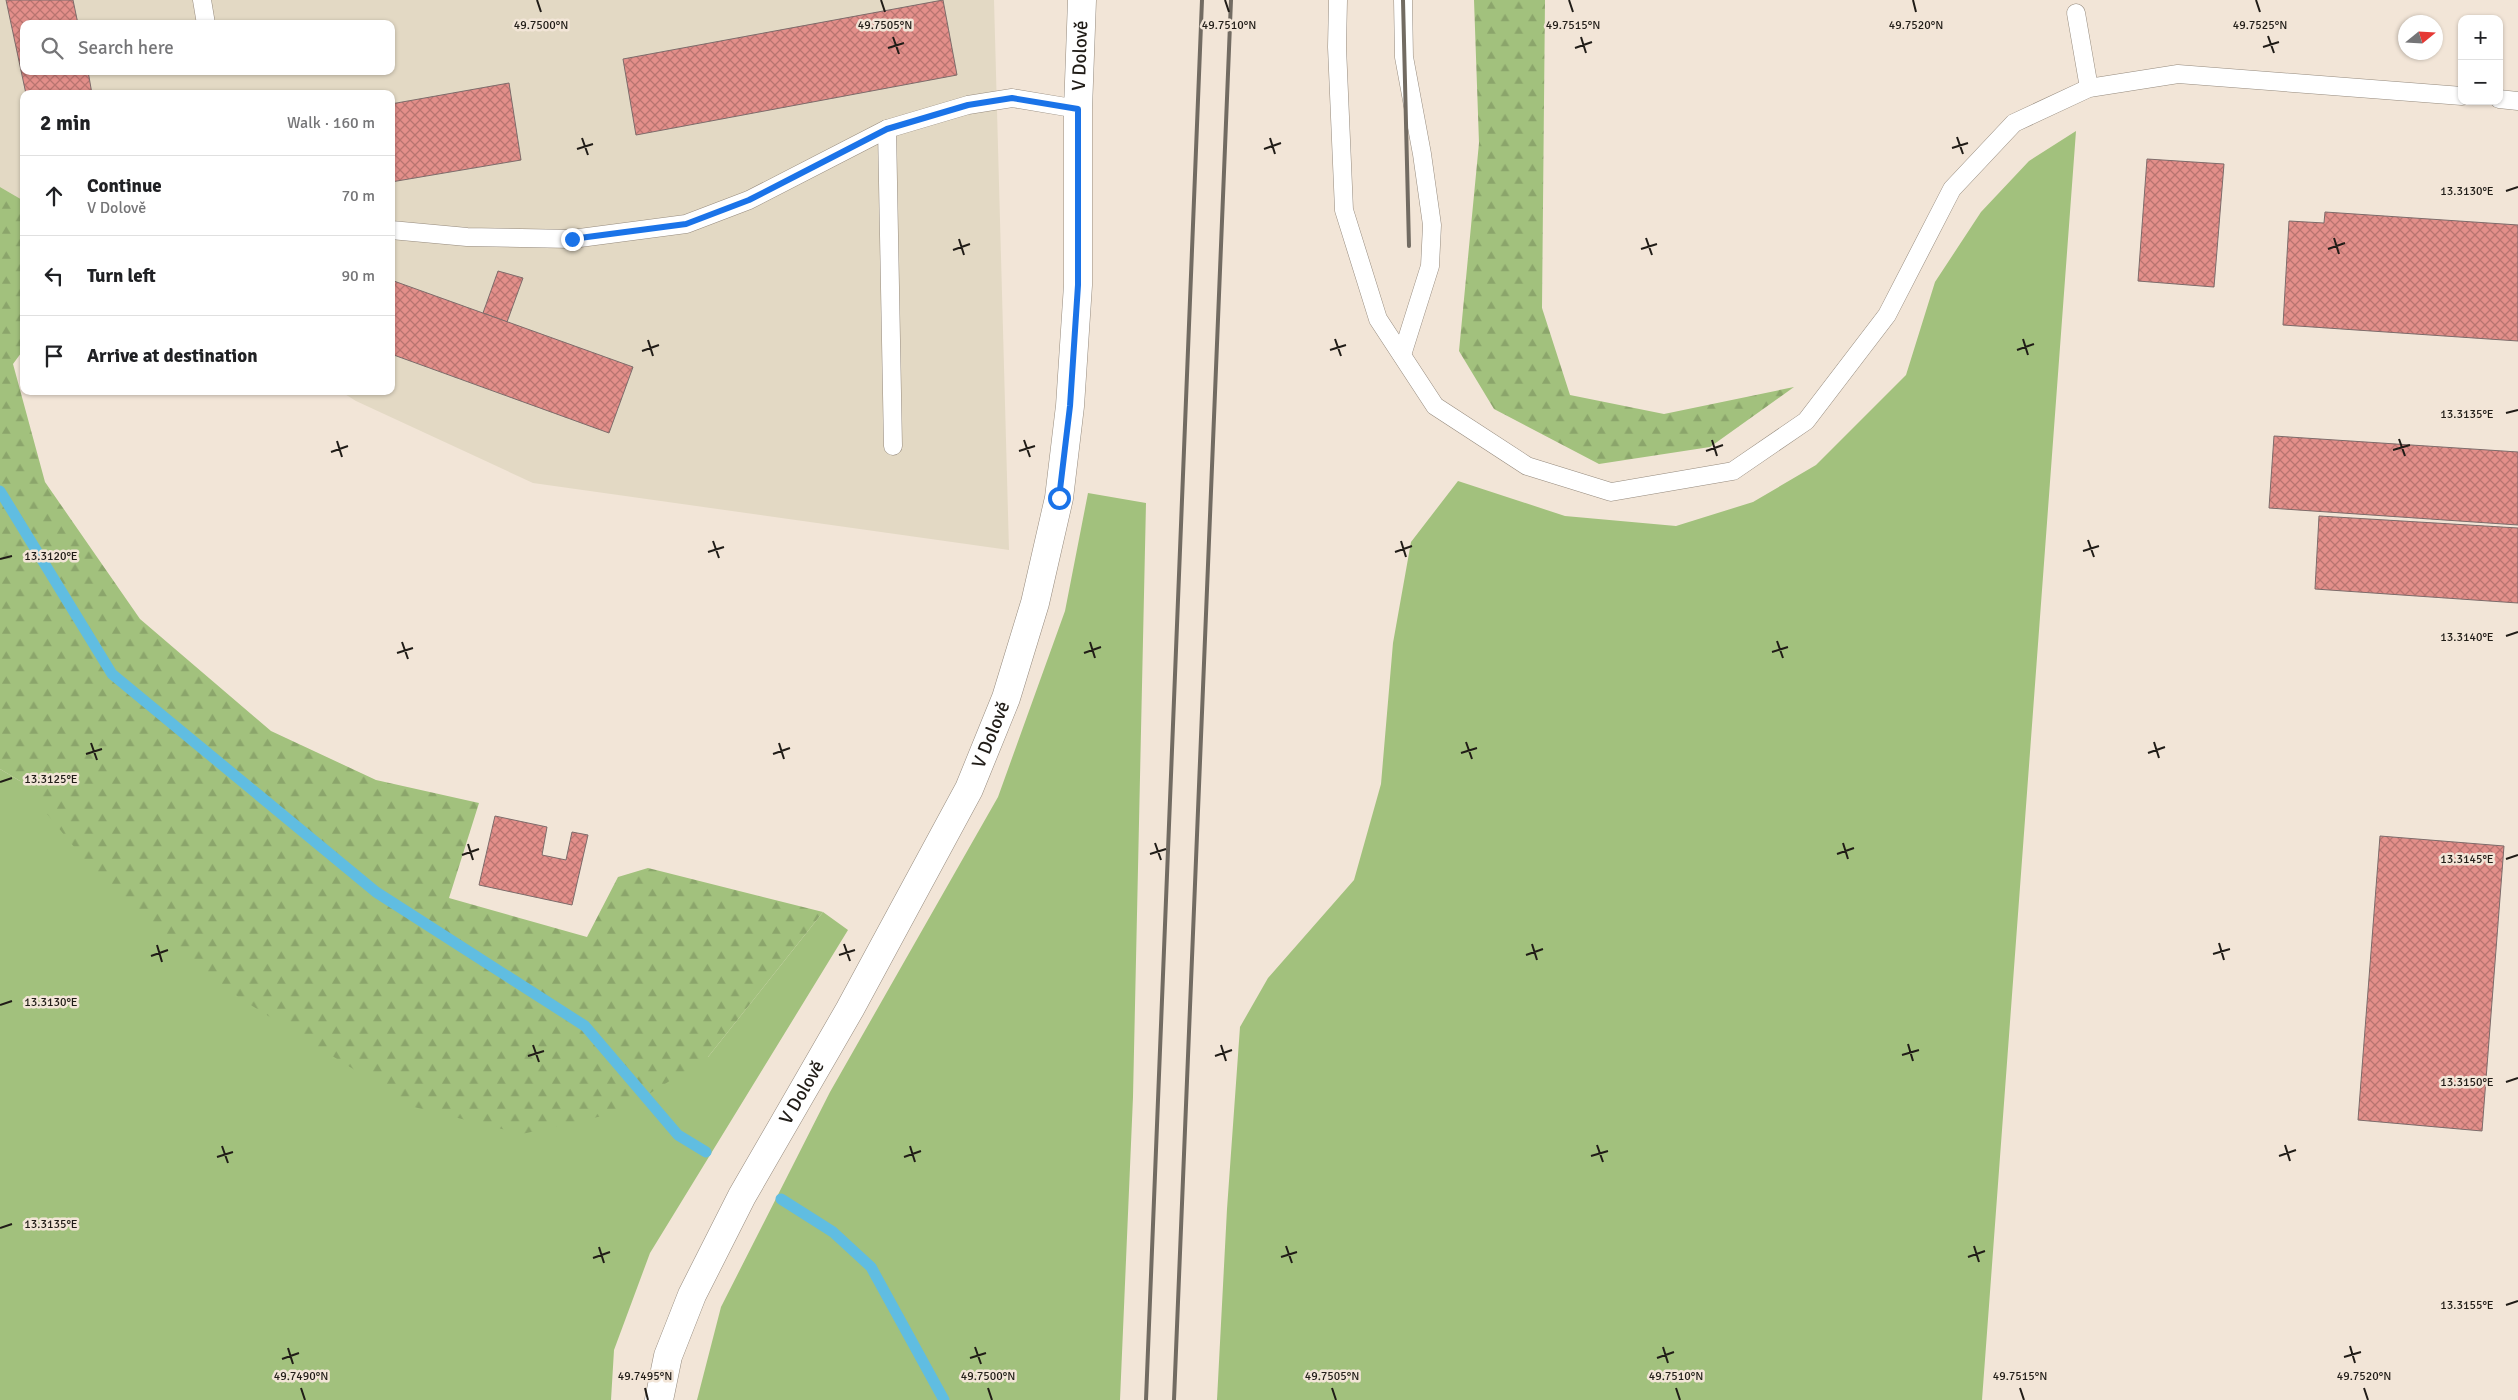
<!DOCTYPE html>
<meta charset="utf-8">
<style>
body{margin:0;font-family:Signika,sans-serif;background:#f2f2f2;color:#202124}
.controls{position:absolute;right:15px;top:15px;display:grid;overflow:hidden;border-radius:10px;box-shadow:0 1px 4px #0004}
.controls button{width:45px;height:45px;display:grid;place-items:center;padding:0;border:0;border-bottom:1px solid #e0e0e0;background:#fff;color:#202124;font:25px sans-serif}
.compass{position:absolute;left:2398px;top:15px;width:45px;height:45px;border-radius:50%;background:#fff;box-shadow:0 1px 4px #0004;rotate:72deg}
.stop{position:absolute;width:15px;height:15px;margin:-11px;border:4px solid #1a73e8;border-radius:50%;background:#fff}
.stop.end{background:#1a73e8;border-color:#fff;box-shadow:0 1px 5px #0008}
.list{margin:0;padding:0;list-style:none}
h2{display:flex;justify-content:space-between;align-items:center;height:65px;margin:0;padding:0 20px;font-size:21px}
h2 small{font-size:16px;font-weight:400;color:#757577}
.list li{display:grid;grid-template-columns:32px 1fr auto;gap:15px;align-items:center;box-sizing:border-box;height:80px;padding:0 20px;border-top:1px solid #e0e0e0}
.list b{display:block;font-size:19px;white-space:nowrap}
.list p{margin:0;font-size:16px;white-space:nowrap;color:#757577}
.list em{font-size:16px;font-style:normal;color:#757577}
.icon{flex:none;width:28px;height:28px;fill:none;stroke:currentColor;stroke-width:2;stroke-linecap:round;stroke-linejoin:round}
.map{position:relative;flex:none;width:2518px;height:1400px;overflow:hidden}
.search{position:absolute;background:#fff;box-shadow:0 1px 4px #0004;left:20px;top:20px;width:375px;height:55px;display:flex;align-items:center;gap:12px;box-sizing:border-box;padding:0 18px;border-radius:10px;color:#757577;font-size:19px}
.panel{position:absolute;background:#fff;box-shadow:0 1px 4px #0004;left:20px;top:90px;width:375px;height:305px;border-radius:10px}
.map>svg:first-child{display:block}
.industrial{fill:#e3d9c4;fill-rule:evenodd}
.green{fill:#a2c17d}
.forest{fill:url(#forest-firs)}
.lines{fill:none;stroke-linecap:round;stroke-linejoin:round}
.stream{stroke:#60bde1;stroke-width:11}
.building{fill:url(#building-cross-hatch);stroke:#7d6b6a}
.service-casing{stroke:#958a7d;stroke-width:19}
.minor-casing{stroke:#958a7d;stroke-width:29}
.service{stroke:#fff;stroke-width:18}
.minor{stroke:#fff;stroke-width:28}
.rail{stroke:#726b62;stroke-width:4}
.route{stroke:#1a73e8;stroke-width:6}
.ticks{fill:none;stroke:#201c17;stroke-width:2}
.labels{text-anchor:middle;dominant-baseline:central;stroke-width:5;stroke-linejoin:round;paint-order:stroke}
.street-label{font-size:19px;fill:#201c17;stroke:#f2e5d7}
.ticks-label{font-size:12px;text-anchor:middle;fill:#201c17;stroke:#f2e5d7;stroke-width:5;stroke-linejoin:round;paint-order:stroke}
</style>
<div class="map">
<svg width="2518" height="1400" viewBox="0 0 2518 1400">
<defs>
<pattern id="forest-firs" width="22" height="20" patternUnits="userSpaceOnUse" patternTransform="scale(1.25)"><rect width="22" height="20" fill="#a2c17d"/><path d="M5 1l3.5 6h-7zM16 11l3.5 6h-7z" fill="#8ba56b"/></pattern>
<pattern id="building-cross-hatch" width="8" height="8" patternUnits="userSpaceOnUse" patternTransform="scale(1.25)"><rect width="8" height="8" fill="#e38f8a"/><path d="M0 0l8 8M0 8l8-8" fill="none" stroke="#b87470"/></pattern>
</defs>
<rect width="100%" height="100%" fill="#f2e5d7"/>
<path class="industrial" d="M 0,0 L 994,0 L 1009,550 L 533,483 L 356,401 L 340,391 L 391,391 L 391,94 L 24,94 L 24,201 L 0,187 ZM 24,24 L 391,24 L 391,71 L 24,71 Z"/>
<g class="green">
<polygon points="2076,131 1982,1400 1217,1400 1227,1209 1240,1027 1268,978 1354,880 1381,784 1393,643 1411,542 1458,481 1565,516 1676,526 1753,502 1816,465 1906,375 1935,282 1981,212 2029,161"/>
<polygon points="1088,493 1146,503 1133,1097 1120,1400 697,1400 721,1307 830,1092 998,797 1065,611"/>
<polygon points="0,769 20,781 708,1057 823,912 848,930 650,1253 614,1350 611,1400 0,1400"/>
</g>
<g class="forest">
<polygon points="1474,0 1545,0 1542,308 1570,395 1664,414 1794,387 1710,447 1599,464 1494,409 1459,351 1479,143"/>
<polygon points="0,187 24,201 24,349 13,364 45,482 140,619 271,731 376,780 479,803 449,898 587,937 618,877 648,868 823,912 708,1057 620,1112 522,1134 414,1107 241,999 125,909 20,781 0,769"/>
</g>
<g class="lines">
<g class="stream">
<polyline points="0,491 112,674 376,892 585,1026 678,1135 706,1152"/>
<polyline points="781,1199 833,1232 871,1267 944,1400"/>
</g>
</g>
<g class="building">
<polygon points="6,0 73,0 78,24 24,24 24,71 88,71 92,94 26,94"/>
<polygon points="943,0 957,75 636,135 623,59"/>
<polygon points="509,83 521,160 391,182 391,104"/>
<polygon points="2147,159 2224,164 2214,287 2138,281"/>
<polygon points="2325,212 2518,225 2518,341 2283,325 2289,221 2324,223"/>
<polygon points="498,271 523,278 507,322 483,313"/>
<polygon points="391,280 633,367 609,433 391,354"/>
<polygon points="2274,436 2518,452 2518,525 2269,508"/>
<polygon points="2319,516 2518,528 2518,603 2315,589"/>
<polygon points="495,816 547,827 542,855 566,860 572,832 588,835 572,905 479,885"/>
<polygon points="2380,836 2504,846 2482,1131 2358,1120"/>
</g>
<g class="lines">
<defs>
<g id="service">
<polyline points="202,0 206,24"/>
<polyline points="1338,0 1337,47 1344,210 1378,319 1435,406 1527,466 1611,492 1733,471 1806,421 1887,315 1952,189 2014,123 2089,88 2178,74 2462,96"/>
<polyline points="2076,13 2089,88"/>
<polyline points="2499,99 2518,101"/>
<polyline points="887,129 893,446"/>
<polyline points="391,230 467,237 572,239 686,224 749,200 887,129 968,105 1012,98 1078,109"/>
<polyline points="1402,355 1430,266 1432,225 1422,154 1404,57 1403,0"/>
</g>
<g id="minor">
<path id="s1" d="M 659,1400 L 668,1356 L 692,1295 L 742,1196 L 850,1009 L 969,789 L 1006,698 L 1035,603 L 1059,498 L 1070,406 L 1078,285 L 1078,109 L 1082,0"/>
</g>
</defs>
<use href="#service" class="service-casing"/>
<use href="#minor" class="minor-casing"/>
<use href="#service" class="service"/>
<use href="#minor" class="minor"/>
<g class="rail">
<polyline points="1403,0 1409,246"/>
<polyline points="1146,1400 1202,0"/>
<polyline points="1174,1400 1231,0"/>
</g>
</g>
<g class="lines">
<polyline class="route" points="572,239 686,224 749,200 887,129 968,105 1012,98 1078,109 1078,285 1070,406 1059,498"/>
</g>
<path class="ticks" d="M 537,0 L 541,12M 881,0 L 885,12M 1225,0 L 1229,12M 1569,0 L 1573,12M 1913,0 L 1916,12M 2256,0 L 2260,12M 2268,36 L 2274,53M 893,37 L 899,54M 1581,37 L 1586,53M 2263,47 L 2279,42M 888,48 L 904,43M 1575,48 L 1592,42M 1957,137 L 1963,154M 582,138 L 588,155M 1270,138 L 1275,154M 1952,148 L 1968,143M 577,149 L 593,144M 1264,149 L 1281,143M 2506,191 L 2518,187M 1646,238 L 1652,255M 2334,238 L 2339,254M 959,239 L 964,255M 1641,249 L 1657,244M 2328,249 L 2345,243M 953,250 L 970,244M 1335,339 L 1341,356M 2023,339 L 2028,355M 648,340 L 653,356M 1330,350 L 1346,345M 2017,350 L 2034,344M 642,351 L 659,345M 2506,413 L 2518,410M 2399,439 L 2405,456M 1024,440 L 1030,457M 1712,440 L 1717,456M 337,441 L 342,457M 2393,450 L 2410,445M 1019,451 L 1035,446M 1706,451 L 1723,445M 331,452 L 348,446M 2088,540 L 2094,557M 713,541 L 719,558M 1401,541 L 1406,557M 2083,551 L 2099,546M 708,552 L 724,547M 1395,552 L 1412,546M 0,559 L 12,556M 2506,636 L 2518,632M 1777,641 L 1783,658M 402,642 L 408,659M 1090,642 L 1095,658M 1772,652 L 1788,647M 397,653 L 413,648M 1084,653 L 1101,647M 1466,742 L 1472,759M 2154,742 L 2159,758M 91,743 L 97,760M 779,743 L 784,759M 1461,753 L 1477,748M 2148,753 L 2165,747M 86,754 L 102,749M 773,754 L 790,748M 0,782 L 12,778M 1155,843 L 1161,860M 1843,843 L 1848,859M 468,844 L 473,860M 1150,854 L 1166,849M 1837,854 L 1854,848M 462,855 L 479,849M 2506,859 L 2518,855M 2219,943 L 2224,960M 844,944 L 850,961M 1532,944 L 1537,960M 157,945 L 162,962M 2213,954 L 2230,949M 839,955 L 855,950M 1526,955 L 1543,949M 151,956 L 168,950M 0,1005 L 12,1001M 1908,1044 L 1913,1061M 533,1045 L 539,1062M 1221,1045 L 1226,1061M 1902,1055 L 1919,1050M 528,1056 L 544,1051M 1215,1056 L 1232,1050M 2506,1082 L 2518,1078M 1597,1145 L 1603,1162M 2285,1145 L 2290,1161M 222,1146 L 228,1163M 910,1146 L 915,1162M 1591,1156 L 1608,1151M 2279,1156 L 2296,1150M 217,1157 L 233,1152M 904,1157 L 921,1151M 0,1228 L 12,1224M 1286,1246 L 1292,1263M 1974,1246 L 1979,1262M 599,1247 L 604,1263M 1281,1257 L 1297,1252M 1968,1257 L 1985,1251M 593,1258 L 610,1252M 2506,1305 L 2518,1301M 2350,1346 L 2355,1363M 975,1347 L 981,1364M 1663,1347 L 1668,1363M 288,1348 L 293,1364M 2344,1357 L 2361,1352M 970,1358 L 986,1353M 1657,1358 L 1674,1352M 282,1359 L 299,1353M 301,1388 L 305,1400M 645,1388 L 648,1400M 988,1388 L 992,1400M 1332,1388 L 1336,1400M 1676,1388 L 1680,1400M 2020,1388 L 2024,1400M 2364,1388 L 2368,1400"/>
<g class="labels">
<g class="street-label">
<text stroke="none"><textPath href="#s1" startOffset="1436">V Dolově</textPath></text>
<text stroke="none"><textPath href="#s1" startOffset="746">V Dolově</textPath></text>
<text stroke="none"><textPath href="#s1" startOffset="341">V Dolově</textPath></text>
</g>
</g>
<g class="ticks-label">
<text x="541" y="29">49.7500°N</text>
<text x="885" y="29">49.7505°N</text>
<text x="1229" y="29">49.7510°N</text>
<text x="1573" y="29">49.7515°N</text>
<text x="1916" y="29">49.7520°N</text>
<text x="2260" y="29">49.7525°N</text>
<text x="2467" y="195">13.3130°E</text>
<text x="2467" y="418">13.3135°E</text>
<text x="51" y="560">13.3120°E</text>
<text x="2467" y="641">13.3140°E</text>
<text x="51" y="783">13.3125°E</text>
<text x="2467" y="863">13.3145°E</text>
<text x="51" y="1006">13.3130°E</text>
<text x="2467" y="1086">13.3150°E</text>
<text x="51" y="1228">13.3135°E</text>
<text x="2467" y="1309">13.3155°E</text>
<text x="301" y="1380">49.7490°N</text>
<text x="645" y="1380">49.7495°N</text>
<text x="988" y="1380">49.7500°N</text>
<text x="1332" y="1380">49.7505°N</text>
<text x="1676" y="1380">49.7510°N</text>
<text x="2020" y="1380">49.7515°N</text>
<text x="2364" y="1380">49.7520°N</text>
</g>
</svg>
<div class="controls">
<button>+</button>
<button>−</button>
</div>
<svg class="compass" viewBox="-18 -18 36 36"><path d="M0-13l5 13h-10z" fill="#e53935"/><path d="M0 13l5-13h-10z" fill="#757577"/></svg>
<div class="stop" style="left:1059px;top:498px"></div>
<div class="stop end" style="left:572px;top:239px"></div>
<div class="search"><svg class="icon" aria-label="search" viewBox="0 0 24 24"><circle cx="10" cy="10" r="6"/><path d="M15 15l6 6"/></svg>Search here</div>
<section class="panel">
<h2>2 min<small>Walk · 160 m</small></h2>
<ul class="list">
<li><svg class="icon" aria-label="ahead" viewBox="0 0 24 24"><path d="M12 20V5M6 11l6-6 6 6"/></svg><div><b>Continue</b><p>V Dolově</p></div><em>70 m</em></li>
<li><svg class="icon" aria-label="left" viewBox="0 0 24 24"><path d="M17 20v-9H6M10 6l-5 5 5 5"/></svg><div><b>Turn left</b></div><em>90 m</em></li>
<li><svg class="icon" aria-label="arrive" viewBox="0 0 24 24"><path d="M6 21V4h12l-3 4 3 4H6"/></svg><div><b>Arrive at destination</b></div></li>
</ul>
</section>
</div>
